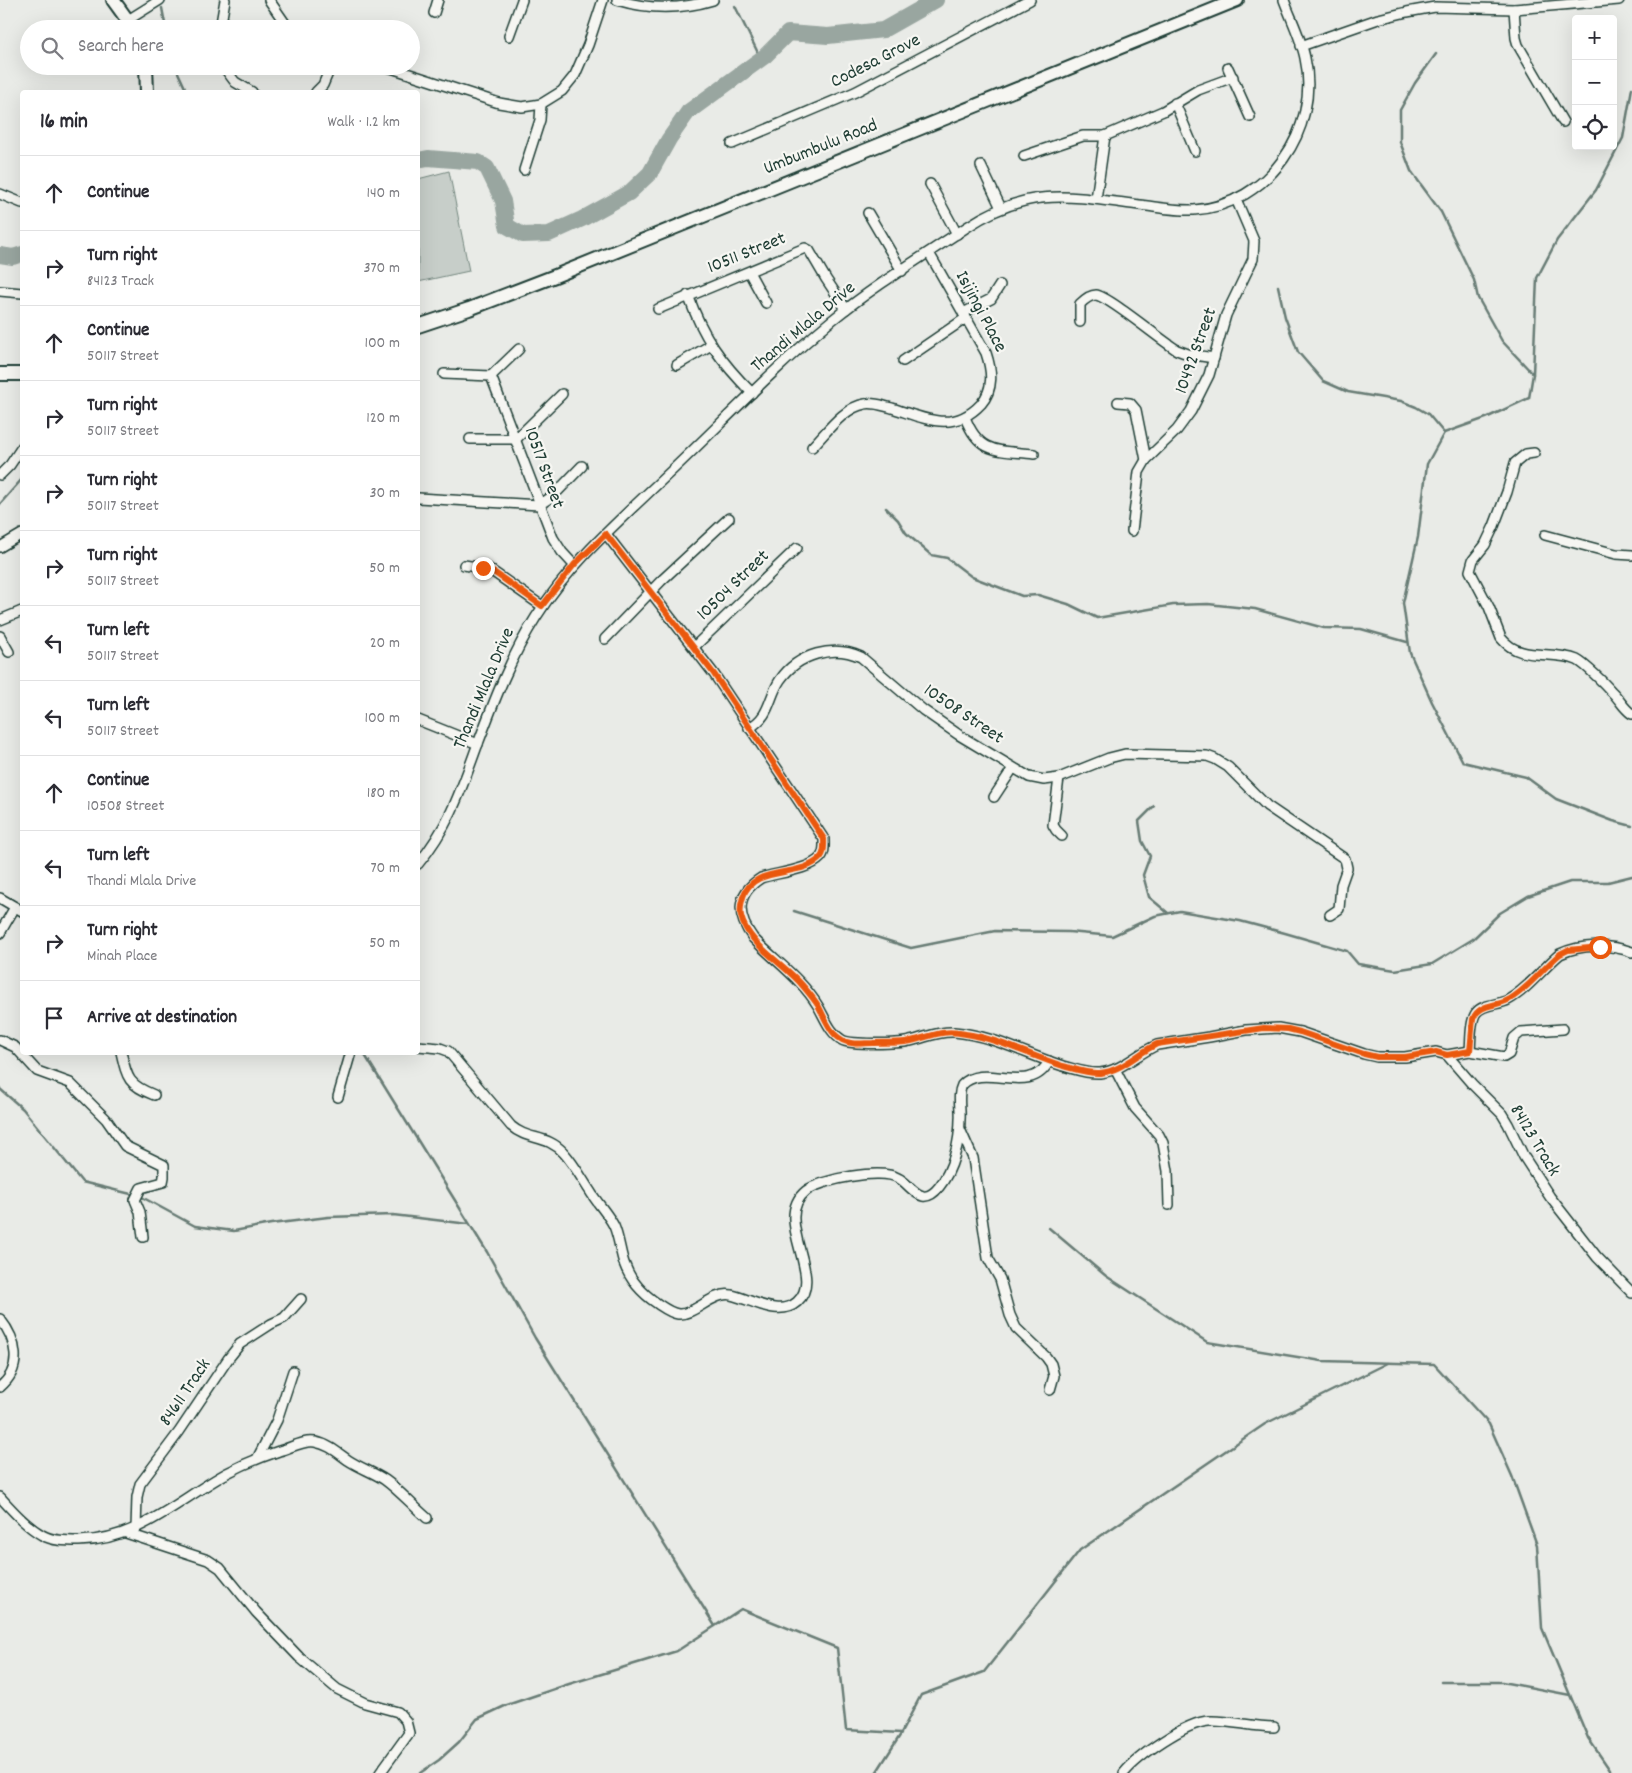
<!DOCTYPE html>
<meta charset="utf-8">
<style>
body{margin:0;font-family:Dekko,sans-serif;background:#f2f2f3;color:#2b2b33}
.controls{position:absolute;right:15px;top:15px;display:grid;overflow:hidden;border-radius:5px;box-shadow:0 5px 20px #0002}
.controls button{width:45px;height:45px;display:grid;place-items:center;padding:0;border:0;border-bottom:1px solid #e1e1e2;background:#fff;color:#2b2b33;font:25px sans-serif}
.stop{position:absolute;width:15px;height:15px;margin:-11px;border:4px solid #ea580c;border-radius:50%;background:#fff}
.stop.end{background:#ea580c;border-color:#fff;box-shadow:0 1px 5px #0008}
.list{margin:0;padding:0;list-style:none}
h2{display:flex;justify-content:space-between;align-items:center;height:65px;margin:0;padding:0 20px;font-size:21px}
h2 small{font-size:16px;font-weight:400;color:#7c7c81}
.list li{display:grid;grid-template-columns:32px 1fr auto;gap:15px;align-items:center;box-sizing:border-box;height:75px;padding:0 20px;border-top:1px solid #e1e1e2}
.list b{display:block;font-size:19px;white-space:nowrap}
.list p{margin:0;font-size:16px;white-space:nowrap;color:#7c7c81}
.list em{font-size:16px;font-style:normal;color:#7c7c81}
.icon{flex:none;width:28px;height:28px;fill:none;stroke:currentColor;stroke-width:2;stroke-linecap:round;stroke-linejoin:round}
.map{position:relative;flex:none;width:1632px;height:1773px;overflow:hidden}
.search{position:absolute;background:#fff;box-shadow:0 5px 20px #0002;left:20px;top:20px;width:400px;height:55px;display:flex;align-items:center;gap:12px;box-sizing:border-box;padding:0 18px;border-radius:28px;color:#7c7c81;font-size:19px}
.panel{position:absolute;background:#fff;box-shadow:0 5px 20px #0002;left:20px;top:90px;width:400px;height:965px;border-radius:5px}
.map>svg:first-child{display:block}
.green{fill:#c7cec9;stroke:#73867e}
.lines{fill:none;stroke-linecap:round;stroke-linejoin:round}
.stream{stroke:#687c75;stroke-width:2.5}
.river{stroke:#99a6a0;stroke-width:16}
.street-casing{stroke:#1f3d34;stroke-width:12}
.secondary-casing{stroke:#1f3d34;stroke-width:16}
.street{stroke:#f6f6f2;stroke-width:9}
.secondary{stroke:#f6f6f2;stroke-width:12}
.route{stroke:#ea580c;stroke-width:6}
.labels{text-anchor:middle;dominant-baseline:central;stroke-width:4.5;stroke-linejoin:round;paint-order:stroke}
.street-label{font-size:19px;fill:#1f3d34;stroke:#f6f6f2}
</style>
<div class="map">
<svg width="1632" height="1773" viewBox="0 0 1632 1773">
<rect width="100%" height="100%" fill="#e9ebe7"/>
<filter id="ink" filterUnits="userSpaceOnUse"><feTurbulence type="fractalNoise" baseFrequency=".02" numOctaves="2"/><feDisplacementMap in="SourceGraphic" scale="10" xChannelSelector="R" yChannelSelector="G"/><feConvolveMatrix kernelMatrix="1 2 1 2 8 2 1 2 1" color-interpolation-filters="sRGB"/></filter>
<g filter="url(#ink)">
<polygon class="green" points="449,171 469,271 418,282 418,179"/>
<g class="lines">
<g class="stream">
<polyline points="735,6 761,59"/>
<polyline points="162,8 166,29"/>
<polyline points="1436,54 1415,83 1400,110 1400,142 1411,171 1441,212 1474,280 1478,298 1502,341 1533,374"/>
<polyline points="175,66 187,92"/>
<polyline points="1632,88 1623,138 1596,190 1557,240 1537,278 1533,374 1529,398 1486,418 1444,433 1427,464 1418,537 1403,603 1410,653 1432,702 1463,762 1526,777 1556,799 1613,821 1632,826"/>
<polyline points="1278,286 1285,317 1298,352 1323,381 1348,392 1401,401 1416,407 1428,414 1444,433"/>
<polyline points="0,504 22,479"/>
<polyline points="886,508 898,520 906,533 931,555 947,558 972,577 1022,596 1038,595 1068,604 1097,618 1173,605 1208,604 1255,609 1324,628 1361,629 1407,642"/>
<polyline points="1154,806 1139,821 1142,841 1150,856 1143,875 1149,897 1168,913"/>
<polyline points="794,911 911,948 995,931 1069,932 1112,936 1155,916 1180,911 1240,921 1285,933 1347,951 1358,964 1395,970 1432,964 1473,939 1500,913 1528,896 1570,882 1608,882 1632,876"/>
<polyline points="363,1052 487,1252 535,1338 715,1626"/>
<polyline points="0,1089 23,1109 82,1182 135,1195"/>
<polyline points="140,1196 195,1226 234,1231 271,1224 328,1217 393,1215 469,1224"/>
<polyline points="1049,1228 1106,1276 1207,1342 1322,1361 1434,1364 1489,1424 1512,1476 1537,1545 1542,1628 1588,1738 1612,1773"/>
<polyline points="1441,1682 1502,1682 1570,1695"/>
<polyline points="420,1773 439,1760 459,1742 477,1719 507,1705 569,1684 677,1651 741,1609 837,1648 846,1730 901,1733 921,1695 984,1672 1080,1550 1265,1424 1388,1363"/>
<polyline points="876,1773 901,1734"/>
</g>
<g class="river">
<polyline points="418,160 428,158 478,162 487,168 503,201 507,226 523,235 549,234 582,219 629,193 650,173 669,139 688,112 765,56 788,33 828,36 883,30 936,0"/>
<polyline points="0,255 13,257 22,254"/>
</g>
<defs>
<g id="street">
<polyline points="269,0 289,29"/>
<path d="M 617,0 C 650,10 680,10 713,0"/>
<polyline points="1514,9 1516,38 1518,45 1563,122"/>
<polyline points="434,13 438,0"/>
<polyline points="128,20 160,0"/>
<polyline points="220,29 225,0"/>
<polyline points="509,36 522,0"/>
<polyline points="1301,46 1378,19 1407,12 1435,7 1514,9 1619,0"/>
<polyline points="223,66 235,82 252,92"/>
<polyline points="385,66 499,103 522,107 541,104 562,91 575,75 588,45 603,0"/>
<polyline points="1228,68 1250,117"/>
<polyline points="316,92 323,85 331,66"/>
<polyline points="1175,103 1195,151"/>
<polyline points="732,144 855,92 1030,0"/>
<polyline points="1024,156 1083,136 1105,136 1163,111 1198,90 1233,77"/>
<polyline points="981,166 1001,208"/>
<polyline points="524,170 540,120 541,104"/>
<polyline points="930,184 957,234"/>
<polyline points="0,194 22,203"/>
<polyline points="1096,199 1105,136"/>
<polyline points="868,213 902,271"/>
<polyline points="749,272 766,303"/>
<polyline points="0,291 22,293"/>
<path d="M 688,295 C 703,337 721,362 752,393"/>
<polyline points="658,309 805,248 809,250 826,279 846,309"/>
<polyline points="963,313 991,299 1000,285"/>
<path d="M 1080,322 L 1080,304 C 1084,300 1090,295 1096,295 C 1108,296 1162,341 1177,350 L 1188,354 L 1214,358"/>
<polyline points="903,361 966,318"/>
<polyline points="677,365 711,345"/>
<polyline points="444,374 491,376"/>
<polyline points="491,376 553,538 562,552 574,565"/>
<polyline points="491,376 519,349"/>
<polyline points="1118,402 1130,403 1136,410 1146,460"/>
<path d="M 965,417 C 979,455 999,450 1034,454"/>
<polyline points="470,439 516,439 562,394"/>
<path d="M 812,447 C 826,433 844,407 865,404 C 874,402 883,406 892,408 C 924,418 953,434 981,404 C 994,389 992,371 986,353 L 929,253"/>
<path d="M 1534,453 L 1526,454 L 1515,463 L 1507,492 L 1494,526 L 1485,545 L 1473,560 L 1470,571 L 1489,607 L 1501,638 C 1521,663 1551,649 1577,660 C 1585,664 1605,684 1611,691 C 1619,698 1623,708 1632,714"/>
<polyline points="0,475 10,465 22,447"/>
<polyline points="418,498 539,505 553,496 582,466"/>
<polyline points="1132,531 1139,472 1146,460 1177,430 1191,411 1209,375 1226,315 1253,259 1254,241 1236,199"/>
<path d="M 606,534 L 714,674 L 824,839 C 824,846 825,853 820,858 C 809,870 776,873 761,878 C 736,894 736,915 753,938 C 775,961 802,979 818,1006 C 825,1018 830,1033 842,1040 C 851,1045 898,1044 910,1041 C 925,1038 937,1031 954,1032 C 992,1035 1027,1055 1063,1066 C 1075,1069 1087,1074 1100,1073 C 1122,1071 1138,1053 1157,1045 L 1209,1037 L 1246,1030 L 1278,1028 L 1300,1032 L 1364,1054 L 1377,1057 L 1405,1057 L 1436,1052 L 1447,1055 L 1472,1084 L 1502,1114 L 1508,1124 L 1524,1157 L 1550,1197 L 1597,1257 L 1632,1293"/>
<polyline points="1545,535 1616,554 1632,555"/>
<polyline points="0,547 22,534"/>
<polyline points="464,565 489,569 542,606"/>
<polyline points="0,620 22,611"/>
<polyline points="0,636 9,652"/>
<polyline points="605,639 661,581 729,518"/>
<polyline points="694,647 797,548"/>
<polyline points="418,720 478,744"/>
<path d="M 749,728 C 771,716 768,698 780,680 C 798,654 833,644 861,657 L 923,710 L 959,735 L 1029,777 L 1044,780 L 1059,778 L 1109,758 L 1125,754 L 1207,756 L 1215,759 L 1228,767 L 1267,806 L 1345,859 L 1347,868 L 1341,885 L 1339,909 L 1330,915"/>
<polyline points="1059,778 1053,825 1056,830 1062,836"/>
<polyline points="994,797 1013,768"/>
<path d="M 418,864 C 448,828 460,793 476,749 C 493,704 510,658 536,617 C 570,563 620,520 666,476 C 721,424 773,369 831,321 C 874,286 922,257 967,227 C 1029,186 1070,196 1139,205 C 1157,207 1175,211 1194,210 C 1268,205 1321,130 1305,58 C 1301,38 1291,19 1284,0"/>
<polyline points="0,898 22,911"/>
<polyline points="0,933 15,907"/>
<polyline points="0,1040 15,1047 37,1071 70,1083 106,1119 125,1146 164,1165 164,1177 163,1182 141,1188 135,1200 140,1212 143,1237"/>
<path d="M 418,1046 L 440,1048 L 448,1051 L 511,1126 C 528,1141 547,1134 564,1153 C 574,1164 582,1179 590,1191 C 597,1203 608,1214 614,1226 C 619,1238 620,1251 624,1263 C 630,1280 643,1294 658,1304 C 664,1308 671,1313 678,1314 C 693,1316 714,1291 731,1295 C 751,1299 779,1318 797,1302 C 826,1277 771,1219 806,1191 C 821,1179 882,1168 898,1178 C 907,1182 913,1194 923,1196 C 929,1197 935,1192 939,1187 C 953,1170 960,1141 960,1119 C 961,1108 957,1095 962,1085 C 984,1061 1031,1098 1049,1061"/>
<path d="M 1470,1051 C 1471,1040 1470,1022 1476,1013 C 1482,1004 1499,1005 1508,1000 C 1528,989 1543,968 1560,954 C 1581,944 1610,944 1632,952"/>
<path d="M 121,1052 C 127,1078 128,1085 154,1095"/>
<polyline points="1447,1055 1470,1051 1504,1057 1509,1054 1514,1038 1521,1032 1563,1029"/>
<polyline points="1115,1069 1135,1108 1159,1135 1163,1143 1168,1171 1169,1205"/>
<polyline points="338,1097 351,1052"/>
<polyline points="960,1129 973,1158 988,1258 1000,1279 1010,1315 1016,1328 1046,1357 1051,1364 1054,1376 1050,1390"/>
<path d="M 0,1319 C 17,1340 23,1368 0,1387"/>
<polyline points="258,1457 277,1420 293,1371"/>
<path d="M 0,1497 C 12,1510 26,1526 42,1535 C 52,1541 67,1541 79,1541 C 139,1540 178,1500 227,1473 C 244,1464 261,1457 279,1451 C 291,1448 303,1440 315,1442 C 328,1444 338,1453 348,1460 C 360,1468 373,1472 385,1480 C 399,1490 413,1506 427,1518"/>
<polyline points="136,1529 137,1497 140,1484 179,1432 228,1359 240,1344 271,1324 284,1318 301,1299"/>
<polyline points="126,1533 208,1560 220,1568 256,1612 299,1657 337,1689 365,1703 398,1712 406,1721 409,1733 380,1773"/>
<path d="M 1124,1773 C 1138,1756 1186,1722 1209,1721 C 1230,1720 1252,1727 1274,1727"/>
</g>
<g id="secondary">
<polyline points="113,0 134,29"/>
<polyline points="146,66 147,92"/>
<polyline points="418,326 469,309 555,276 1237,0"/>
<polyline points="0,374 22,374"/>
</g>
</defs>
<use href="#street" class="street-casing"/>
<use href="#secondary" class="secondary-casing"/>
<use href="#street" class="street"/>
<use href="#secondary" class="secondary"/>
</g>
</g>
<g class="lines" filter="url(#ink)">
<path class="route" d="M 483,568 L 495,573 L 542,606 L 574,565 L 606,534 L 714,674 L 824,839 C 824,845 825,852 821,857 C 802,879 753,864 743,897 C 741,903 740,910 741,916 C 747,944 786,965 803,986 C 809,993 815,1000 819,1007 C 826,1020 831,1037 847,1042 C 855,1045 864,1043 873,1043 C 885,1042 899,1044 911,1041 C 933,1036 941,1029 966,1034 C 999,1039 1031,1056 1063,1066 C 1075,1069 1087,1074 1100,1073 C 1122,1071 1138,1053 1157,1044 L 1264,1028 L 1288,1029 L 1300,1032 L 1364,1054 L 1377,1057 L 1405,1057 L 1436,1052 L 1447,1055 L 1470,1051 L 1473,1019 C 1479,1003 1497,1007 1510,999 C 1529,988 1543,968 1560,954 L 1568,950 L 1600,947"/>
</g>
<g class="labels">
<g class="street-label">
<text transform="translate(876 62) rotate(-27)">Codesa Grove</text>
<text transform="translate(821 148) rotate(-22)">Umbumbulu Road</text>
<text transform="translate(747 254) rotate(-22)">10511 Street</text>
<text transform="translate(980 312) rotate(62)">Isijingi Place</text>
<text transform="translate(804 328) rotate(-40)">Thandi Mlala Drive</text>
<text transform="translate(1197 351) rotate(-70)">10492 Street</text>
<text transform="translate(543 468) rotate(70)">10517 Street</text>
<text transform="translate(734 586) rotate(-44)">10504 Street</text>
<text transform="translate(485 689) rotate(-67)">Thandi Mlala Drive</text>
<text transform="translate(963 715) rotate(34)">10508 Street</text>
<text transform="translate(1534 1141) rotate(59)">84123 Track</text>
<text transform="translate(186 1393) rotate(-56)">84611 Track</text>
</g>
</g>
</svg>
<div class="controls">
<button>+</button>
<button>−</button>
<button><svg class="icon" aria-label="locate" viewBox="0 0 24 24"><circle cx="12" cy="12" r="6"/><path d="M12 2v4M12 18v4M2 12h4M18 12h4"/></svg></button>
</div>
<div class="stop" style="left:1600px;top:947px"></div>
<div class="stop end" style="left:483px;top:568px"></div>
<div class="search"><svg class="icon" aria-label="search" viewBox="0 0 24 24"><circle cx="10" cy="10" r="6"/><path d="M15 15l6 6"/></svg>Search here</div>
<section class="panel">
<h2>16 min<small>Walk · 1.2 km</small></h2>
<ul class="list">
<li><svg class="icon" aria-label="ahead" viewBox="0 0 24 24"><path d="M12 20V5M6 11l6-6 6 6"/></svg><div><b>Continue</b></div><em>140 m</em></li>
<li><svg class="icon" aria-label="right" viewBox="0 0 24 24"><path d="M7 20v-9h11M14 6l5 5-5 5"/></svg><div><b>Turn right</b><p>84123 Track</p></div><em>370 m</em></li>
<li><svg class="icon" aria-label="ahead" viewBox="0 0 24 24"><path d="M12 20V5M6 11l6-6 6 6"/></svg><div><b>Continue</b><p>50117 Street</p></div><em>100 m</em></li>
<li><svg class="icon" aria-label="right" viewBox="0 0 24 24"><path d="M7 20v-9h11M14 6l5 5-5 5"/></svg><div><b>Turn right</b><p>50117 Street</p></div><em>120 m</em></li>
<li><svg class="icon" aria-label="right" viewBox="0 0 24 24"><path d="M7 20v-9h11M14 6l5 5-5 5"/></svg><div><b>Turn right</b><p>50117 Street</p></div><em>30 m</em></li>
<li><svg class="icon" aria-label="right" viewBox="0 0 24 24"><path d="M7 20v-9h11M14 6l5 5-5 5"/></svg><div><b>Turn right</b><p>50117 Street</p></div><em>50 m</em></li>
<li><svg class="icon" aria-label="left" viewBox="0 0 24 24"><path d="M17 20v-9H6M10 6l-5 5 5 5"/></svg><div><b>Turn left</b><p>50117 Street</p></div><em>20 m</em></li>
<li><svg class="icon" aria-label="left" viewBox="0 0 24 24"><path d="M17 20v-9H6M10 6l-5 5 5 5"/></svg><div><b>Turn left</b><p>50117 Street</p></div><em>100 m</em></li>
<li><svg class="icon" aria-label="ahead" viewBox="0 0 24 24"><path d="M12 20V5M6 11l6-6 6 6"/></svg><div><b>Continue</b><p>10508 Street</p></div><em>180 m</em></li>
<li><svg class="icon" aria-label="left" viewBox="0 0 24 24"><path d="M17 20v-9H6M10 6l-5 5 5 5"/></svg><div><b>Turn left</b><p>Thandi Mlala Drive</p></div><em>70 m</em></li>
<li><svg class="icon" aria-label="right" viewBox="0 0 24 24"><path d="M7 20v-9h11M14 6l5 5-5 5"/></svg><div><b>Turn right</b><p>Minah Place</p></div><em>50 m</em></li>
<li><svg class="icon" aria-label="arrive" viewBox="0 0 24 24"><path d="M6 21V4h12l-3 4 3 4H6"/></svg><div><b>Arrive at destination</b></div></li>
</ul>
</section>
</div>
